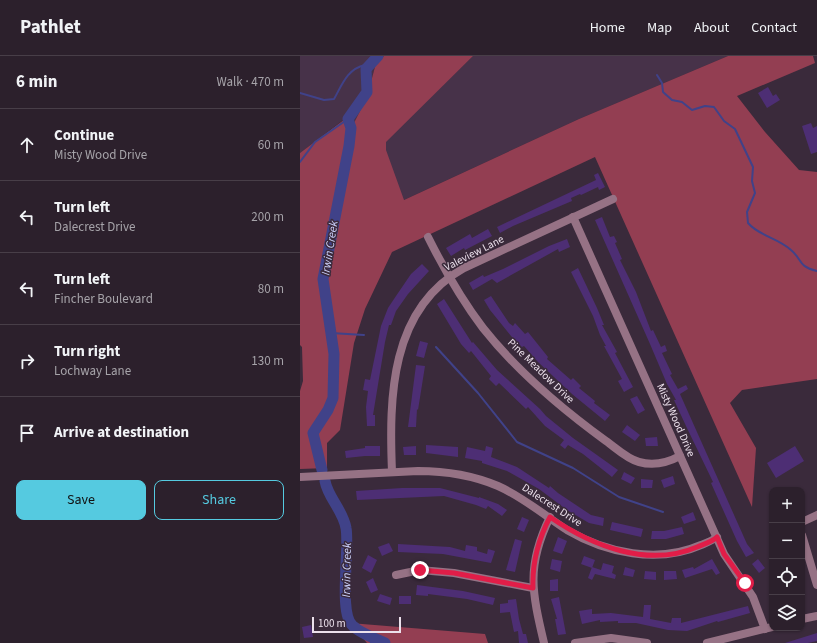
<!DOCTYPE html>
<meta charset="utf-8">
<style>
body{margin:0;font-family:"Source Sans 3",sans-serif;background:#382d38;color:#f1f3f6}
.controls{position:absolute;right:12px;bottom:12px;display:grid;overflow:hidden;border-radius:8px;box-shadow:0 1px 3px #0004}
.controls button{width:36px;height:36px;display:grid;place-items:center;padding:0;border:0;border-bottom:1px solid #483e48;background:#2c202c;color:#f1f3f6;font:20px sans-serif}
.scale{position:absolute;left:12px;bottom:10px;width:89px;box-sizing:border-box;padding-left:4px;border:2px solid #ece1ec;border-top:0;font-size:11px;line-height:14px;white-space:nowrap;color:#ece1ec;-webkit-text-stroke:3px #3a2a3b;paint-order:stroke}
.stop{position:absolute;width:12px;height:12px;margin:-9px;border:3px solid #e11d48;border-radius:50%;background:#fff}
.stop.end{background:#e11d48;border-color:#fff;box-shadow:0 1px 4px #0008}
.list{margin:0;padding:0;list-style:none}
h2{display:flex;justify-content:space-between;align-items:center;height:52px;margin:0;padding:0 16px;font-size:17px}
h2 small{font-size:13px;font-weight:400;color:#a6a3a9}
.list li{display:grid;grid-template-columns:26px 1fr auto;gap:12px;align-items:center;box-sizing:border-box;height:72px;padding:0 16px;border-top:1px solid #483e48}
.list b{display:block;font-size:15px;white-space:nowrap}
.list p{margin:0;font-size:13px;white-space:nowrap;color:#a6a3a9}
.list em{font-size:13px;font-style:normal;color:#a6a3a9}
.actions{display:flex;gap:8px;padding:12px 16px}
.actions a{flex:1;padding:9px 0;border:1px solid #55cae0;border-radius:8px;text-align:center;font-size:14px;color:#55cae0}
.actions .main{background:#55cae0;color:#111}
.icon{flex:none;width:22px;height:22px;fill:none;stroke:currentColor;stroke-width:2;stroke-linecap:round;stroke-linejoin:round}
.map{position:relative;flex:none;width:517px;height:587px;overflow:hidden}
header{display:flex;align-items:center;gap:24px;box-sizing:border-box;height:56px;padding:0 20px;background:#2c202c;border-bottom:1px solid #483e48}
header strong{font-size:19px}
nav{display:flex;gap:22px;margin-inline-start:auto;font-size:14px}
main{display:flex}
aside{flex:1;background:#2c202c}
.map>svg:first-child{display:block}
.built{fill:#473249}
.forest{fill:#933e52}
.lines{fill:none;stroke-linecap:round;stroke-linejoin:round}
.stream{stroke:#404289;stroke-width:2}
.river{stroke:#404289;stroke-width:11}
.building{fill:#4d2e74}
.minor{stroke:#967285;stroke-width:8}
.route{stroke:#e11d48;stroke-width:5}
.labels{text-anchor:middle;dominant-baseline:central;stroke-width:3;stroke-linejoin:round;paint-order:stroke}
.street-label{font-size:11px;fill:#ece1ec;stroke:#3a2a3b}
.water-label{font-size:12px;font-style:italic;fill:#ccd2fc;stroke:#3a2a3b}
</style>
<header>
<strong>Pathlet</strong>
<nav><a>Home</a><a>Map</a><a>About</a><a>Contact</a></nav>
</header>
<main>
<aside>
<h2>6 min<small>Walk · 470 m</small></h2>
<ul class="list">
<li><svg class="icon" aria-label="ahead" viewBox="0 0 24 24"><path d="M12 20V5M6 11l6-6 6 6"/></svg><div><b>Continue</b><p>Misty Wood Drive</p></div><em>60 m</em></li>
<li><svg class="icon" aria-label="left" viewBox="0 0 24 24"><path d="M17 20v-9H6M10 6l-5 5 5 5"/></svg><div><b>Turn left</b><p>Dalecrest Drive</p></div><em>200 m</em></li>
<li><svg class="icon" aria-label="left" viewBox="0 0 24 24"><path d="M17 20v-9H6M10 6l-5 5 5 5"/></svg><div><b>Turn left</b><p>Fincher Boulevard</p></div><em>80 m</em></li>
<li><svg class="icon" aria-label="right" viewBox="0 0 24 24"><path d="M7 20v-9h11M14 6l5 5-5 5"/></svg><div><b>Turn right</b><p>Lochway Lane</p></div><em>130 m</em></li>
<li><svg class="icon" aria-label="arrive" viewBox="0 0 24 24"><path d="M6 21V4h12l-3 4 3 4H6"/></svg><div><b>Arrive at destination</b></div></li>
</ul>
<div class="actions"><a class="main">Save</a><a>Share</a></div>
</aside>
<div class="map">
<svg width="517" height="587" viewBox="0 0 517 587">
<rect width="100%" height="100%" fill="#3a2a3b"/>
<g class="built">
<polygon points="0,0 84,0 76,7 67,41 53,70 48,60 0,97"/>
<polygon points="173,0 428,0 279,63 80,155 64,106"/>
</g>
<g class="forest">
<polygon points="84,0 173,0 86,86 86,94 104,144 279,63 428,0 513,0 515,7 437,40 465,76 499,114 517,116 517,323 442,334 430,347 456,392 452,451 295,101 92,196 65,253 54,287 40,374 27,387 27,412 0,413 0,335 3,325 2,291 0,289 0,97 49,60 53,69 67,41 76,7"/>
<polygon points="50,567 185,578 188,587 67,587"/>
</g>
<g class="lines">
<g class="stream">
<path d="M 357,19 L 362,27 L 363,36 L 372,44 L 382,46 L 392,54 L 405,50 L 414,51 L 424,65 L 435,73 L 453,111 L 452,125 L 455,137 L 447,156 L 448,167 C 459,180 478,182 491,194 C 503,204 497,210 517,215"/>
<path d="M 0,37 L 24,44 L 34,43 C 42,29 47,13 65,9 L 66,13"/>
<polyline points="0,106 15,86 48,63"/>
<polyline points="31,277 64,279"/>
<polyline points="136,291 178,337 217,386 273,412 319,441 363,456"/>
<polyline points="70,580 71,587"/>
</g>
<g class="river">
<polyline points="22,414 13,377 28,354 33,342 34,298 23,223 49,90 51,72 48,63 67,36 66,13 78,0"/>
<path d="M 25,425 C 28,442 43,454 46,472 C 50,493 38,558 53,570 C 61,578 75,582 85,587"/>
</g>
</g>
<g class="building">
<polygon points="468,31 473,40 476,38 480,44 467,52 458,37"/>
<polygon points="511,67 513,72 517,70 517,96 511,98 502,70"/>
<polygon points="298,117 305,131 299,134 298,131 281,139 280,138 271,142 272,145 213,170 200,177 197,171 296,124 294,119"/>
<polygon points="302,161 310,181 314,180 317,186 315,187 322,203 320,204 336,236 351,275 353,274 361,291 365,289 367,295 362,297 372,318 370,319 378,333 386,329 388,333 380,338 447,488 454,497 446,501 437,485 411,427 413,426 386,370 374,344 376,344 367,328 350,288 295,164"/>
<polygon points="188,173 192,180 165,194 164,192 151,200 146,192 170,178 172,182"/>
<polygon points="267,183 270,191 259,196 258,193 197,227 192,223 173,234 169,227 183,219 184,221 203,213 249,190"/>
<polygon points="122,208 129,215 108,238 96,255 91,269 89,269 85,286 73,359 75,359 75,370 67,370 66,351 68,335 63,334 65,323 70,324 81,270 88,252 96,240 111,218"/>
<polygon points="278,212 297,252 304,269 302,269 317,296 315,297 333,331 324,336 318,325 322,323 304,290 306,290 300,279 293,260 271,216"/>
<polygon points="191,240 209,267 213,270 215,267 225,278 228,276 248,301 247,303 271,324 273,322 281,330 279,332 295,345 294,347 310,359 305,365 272,338 238,306 224,290 222,291 211,280 190,254 184,244"/>
<polygon points="144,243 172,287 173,286 197,314 240,353 246,360 273,382 318,414 312,421 283,398 268,389 265,393 260,389 264,384 245,370 228,351 226,353 199,327 196,330 189,323 191,320 171,295 169,297 161,288 137,248"/>
<polygon points="120,285 128,287 124,302 116,300"/>
<polygon points="116,309 125,310 118,354 117,353 116,371 108,371"/>
<polygon points="337,340 345,354 338,358 330,343"/>
<polygon points="327,369 340,379 335,385 322,376"/>
<polygon points="357,381 358,390 346,390 345,382"/>
<polygon points="126,389 158,391 158,401 126,397"/>
<polygon points="65,390 80,390 80,400 65,400 46,402 45,395 65,392"/>
<polygon points="116,390 116,399 104,399 103,391"/>
<polygon points="186,390 193,392 191,401 217,411 249,432 250,430 258,437 291,459 304,462 303,470 289,467 267,454 239,433 207,415 182,407 182,405 165,402 167,391 185,395"/>
<polygon points="495,390 504,405 476,422 467,407"/>
<polygon points="324,416 335,422 331,428 321,423"/>
<polygon points="373,420 375,428 364,432 361,424"/>
<polygon points="341,423 353,424 352,432 341,432"/>
<polygon points="102,432 140,432 179,442 179,441 198,448 207,454 202,460 188,450 186,453 176,449 144,440 57,444 56,435"/>
<polygon points="393,456 396,464 384,468 381,461"/>
<polygon points="222,461 229,464 224,476 217,473"/>
<polygon points="312,466 343,473 341,481 310,474"/>
<polygon points="382,471 384,478 366,483 351,483 352,475 364,475"/>
<polygon points="258,481 267,485 262,498 253,495"/>
<polygon points="215,483 222,485 215,516 206,514"/>
<polygon points="89,487 93,495 82,500 78,491"/>
<polygon points="98,488 150,491 165,495 166,489 177,491 177,495 187,498 188,493 195,495 191,507 143,498 98,496"/>
<polygon points="68,499 77,504 71,517 62,512"/>
<polygon points="284,500 295,504 292,512 281,508"/>
<polygon points="252,503 262,505 260,516 250,513"/>
<polygon points="412,503 420,517 416,519 412,513 385,522 382,514 393,511 394,513"/>
<polygon points="458,503 465,512 459,517 452,508"/>
<polygon points="303,507 314,510 312,517 316,519 315,523 295,518 292,524 288,522 292,511 301,514"/>
<polygon points="325,511 335,514 333,521 323,519"/>
<polygon points="345,515 356,516 356,524 344,523"/>
<polygon points="364,515 376,515 377,523 364,524"/>
<polygon points="73,522 78,534 71,537 66,526"/>
<polygon points="258,523 258,535 250,535 250,524"/>
<polygon points="117,529 163,535 195,542 193,549 167,543 128,538 128,540 116,539"/>
<polygon points="80,538 92,542 90,549 77,545"/>
<rect x="99" y="540" width="12" height="8"/>
<polygon points="259,541 266,578 258,579 255,563 257,563 251,543"/>
<polygon points="216,543 219,563 223,578 226,578 228,587 219,587 218,575 214,576 210,556 200,557 200,548 208,547 208,544"/>
<polygon points="344,549 351,549 350,563 371,567 372,562 381,562 381,567 448,550 450,557 418,566 417,565 387,575 368,574 336,567 318,567 318,565 300,566 300,564 282,568 279,555 292,553 292,558 311,557 343,561"/>
<polygon points="11,569 13,581 4,582 2,571"/>
<polygon points="517,577 517,585 508,587 485,587"/>
</g>
<g class="lines">
<g class="minor">
<polyline points="273,161 424,498 453,541 465,573"/>
<path d="M 128,181 C 144,213 161,243 183,272 C 217,315 262,353 306,385 C 316,392 327,403 339,406 C 354,410 367,407 380,400"/>
<path d="M 92,416 C 89,341 90,253 164,212 L 313,143"/>
<path d="M 0,421 L 118,415 C 145,415 172,419 198,430 C 223,441 244,459 267,474 C 306,497 358,508 401,489 C 406,487 412,485 417,481"/>
<polyline points="502,466 517,459"/>
<polyline points="502,479 517,529"/>
<polyline points="96,519 120,514 154,517 233,532"/>
<polyline points="502,563 517,560"/>
<path d="M 244,587 C 232,536 226,510 250,461"/>
<polyline points="275,587 311,582 347,587"/>
<polyline points="407,587 472,571"/>
</g>
</g>
<g class="lines">
<path class="route" d="M 120,514 L 154,517 L 233,532 C 232,506 238,484 250,461 C 292,490 348,512 397,491 C 404,488 412,486 417,481 L 424,498 L 445,527"/>
</g>
<g class="labels">
<g class="street-label">
<text transform="translate(174 197) rotate(-27)">Valeview Lane</text>
<text transform="translate(241 315) rotate(44)">Pine Meadow Drive</text>
<text transform="translate(376 364) rotate(66)">Misty Wood Drive</text>
<text transform="translate(252 449) rotate(33)">Dalecrest Drive</text>
</g>
<g class="water-label">
<text transform="translate(30 192) rotate(-81)">Irwin Creek</text>
<text transform="translate(47 514) rotate(-89)">Irwin Creek</text>
</g>
</g>
</svg>
<div class="controls">
<button>+</button>
<button>−</button>
<button><svg class="icon" aria-label="locate" viewBox="0 0 24 24"><circle cx="12" cy="12" r="6"/><path d="M12 2v4M12 18v4M2 12h4M18 12h4"/></svg></button>
<button><svg class="icon" aria-label="layers" viewBox="0 0 24 24"><path d="M12 4l9 5-9 5-9-5zM3 14l9 5 9-5"/></svg></button>
</div>
<div class="scale">100 m</div>
<div class="stop" style="left:445px;top:527px"></div>
<div class="stop end" style="left:120px;top:514px"></div>
</div>
</main>
